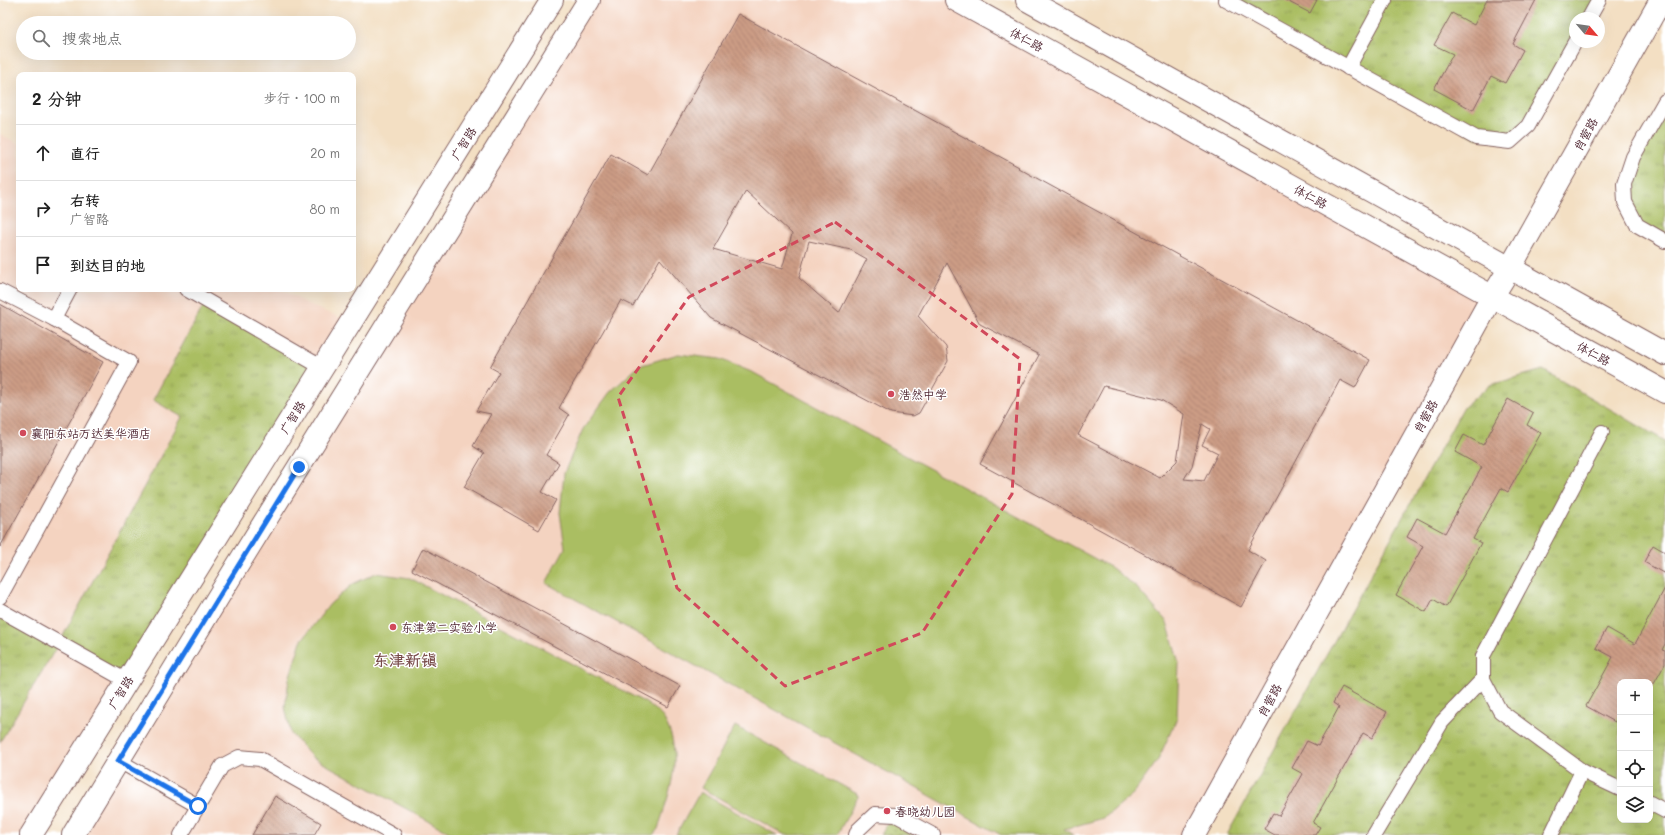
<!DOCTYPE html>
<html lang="zh">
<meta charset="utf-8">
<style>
body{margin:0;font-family:Mali,"LXGW WenKai TC",sans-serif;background:#f6f6f6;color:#222}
.controls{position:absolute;right:12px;bottom:12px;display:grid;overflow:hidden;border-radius:8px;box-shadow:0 4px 16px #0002}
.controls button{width:36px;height:36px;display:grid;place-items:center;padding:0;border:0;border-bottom:1px solid #e0e0e0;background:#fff;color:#222;font:20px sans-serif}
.compass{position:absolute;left:1569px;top:12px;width:36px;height:36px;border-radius:50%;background:#fff;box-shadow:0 4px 16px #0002;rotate:119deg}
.stop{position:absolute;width:12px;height:12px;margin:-9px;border:3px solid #1a73e8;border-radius:50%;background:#fff}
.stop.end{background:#1a73e8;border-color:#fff;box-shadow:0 1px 4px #0008}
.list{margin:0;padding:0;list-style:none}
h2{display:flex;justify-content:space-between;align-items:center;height:52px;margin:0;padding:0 16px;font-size:17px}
h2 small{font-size:13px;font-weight:400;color:#767676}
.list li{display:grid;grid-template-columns:26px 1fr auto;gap:12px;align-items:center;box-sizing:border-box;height:56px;padding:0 16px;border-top:1px solid #e0e0e0}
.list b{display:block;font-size:15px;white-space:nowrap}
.list p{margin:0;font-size:13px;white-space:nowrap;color:#767676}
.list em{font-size:13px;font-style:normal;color:#767676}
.icon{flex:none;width:22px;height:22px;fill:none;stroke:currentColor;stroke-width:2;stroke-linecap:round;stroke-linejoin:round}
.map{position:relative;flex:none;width:1665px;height:835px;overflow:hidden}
.search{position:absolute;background:#fff;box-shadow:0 4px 16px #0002;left:16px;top:16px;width:340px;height:44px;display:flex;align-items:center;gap:10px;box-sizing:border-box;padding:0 14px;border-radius:22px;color:#767676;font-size:15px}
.panel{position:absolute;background:#fff;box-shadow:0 4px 16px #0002;left:16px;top:72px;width:340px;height:220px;border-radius:8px}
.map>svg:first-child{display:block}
.built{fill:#f4d3c0}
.grass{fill:url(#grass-tufts);stroke:#7a6e46;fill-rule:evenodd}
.park{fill:url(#park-dots);stroke:#7a6e46}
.pitch{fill:#aabe62;stroke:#7a6e46}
.building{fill:url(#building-back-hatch);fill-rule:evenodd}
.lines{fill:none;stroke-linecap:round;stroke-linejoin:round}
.lane-casing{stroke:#856260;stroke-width:16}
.street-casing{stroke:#856260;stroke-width:24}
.secondary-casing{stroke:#856260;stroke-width:24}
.lane{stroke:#fff;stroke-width:14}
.street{stroke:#fff;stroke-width:22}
.secondary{stroke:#fff;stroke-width:22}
.route{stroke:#1a73e8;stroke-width:5}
.marked{fill:none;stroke:#d1495b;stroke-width:3;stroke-dasharray:8 5;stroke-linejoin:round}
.poi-dot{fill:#d1495b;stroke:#fff;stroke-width:1.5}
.labels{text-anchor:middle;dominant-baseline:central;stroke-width:3;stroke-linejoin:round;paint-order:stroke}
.street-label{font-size:12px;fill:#4a1f2b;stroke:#fff}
.poi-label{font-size:12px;fill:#4a1f2b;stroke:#fff;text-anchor:start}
.district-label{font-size:16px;font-weight:bold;fill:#784b4a;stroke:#fff}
</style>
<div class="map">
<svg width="1665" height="835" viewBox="0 0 1665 835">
<defs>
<pattern id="grass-tufts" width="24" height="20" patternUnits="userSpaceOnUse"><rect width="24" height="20" fill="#aabe62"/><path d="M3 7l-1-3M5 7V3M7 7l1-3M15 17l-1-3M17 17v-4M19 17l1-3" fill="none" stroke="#8c9a51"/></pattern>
<pattern id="park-dots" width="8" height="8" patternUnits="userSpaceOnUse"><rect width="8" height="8" fill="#aabe62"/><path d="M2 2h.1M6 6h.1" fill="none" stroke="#8c9a51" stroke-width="1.8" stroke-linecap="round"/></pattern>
<pattern id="building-back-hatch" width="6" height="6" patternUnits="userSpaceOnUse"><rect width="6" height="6" fill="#cc9c85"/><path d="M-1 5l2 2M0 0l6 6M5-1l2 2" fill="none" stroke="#a87f6d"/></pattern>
</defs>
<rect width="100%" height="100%" fill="#fff"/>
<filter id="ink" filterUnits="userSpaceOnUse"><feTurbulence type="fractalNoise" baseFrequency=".025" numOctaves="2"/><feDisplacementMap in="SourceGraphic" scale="8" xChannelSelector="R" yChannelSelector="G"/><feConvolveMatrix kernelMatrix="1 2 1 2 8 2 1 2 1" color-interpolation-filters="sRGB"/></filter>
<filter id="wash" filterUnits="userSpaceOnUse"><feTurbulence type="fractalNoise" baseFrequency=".012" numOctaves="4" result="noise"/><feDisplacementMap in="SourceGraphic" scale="16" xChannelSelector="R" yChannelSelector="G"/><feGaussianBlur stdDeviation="0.9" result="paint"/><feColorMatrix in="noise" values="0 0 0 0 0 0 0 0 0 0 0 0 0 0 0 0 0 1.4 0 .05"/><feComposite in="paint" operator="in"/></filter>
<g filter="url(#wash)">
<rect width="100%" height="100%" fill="#f3dfc3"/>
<g class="built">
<polygon points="589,0 956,0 1492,297 1194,835 74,835"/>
<polygon points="0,134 19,144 19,289 281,289 309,305 351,322 31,835 0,835"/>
</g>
<g class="grass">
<polygon points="1226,0 1599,0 1589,18 1575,18 1575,42 1510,142 1476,138"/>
<polygon points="1665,101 1665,241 1637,225 1625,202 1633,157"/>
<polygon points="206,301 323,368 127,681 59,643 0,742 0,610 59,643 182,417 153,400"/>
<path d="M 1543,370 L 1665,441 L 1665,835 L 1227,835 L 1463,408 L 1490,385 ZM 1620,682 L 1650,682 L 1650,820 L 1620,820 Z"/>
</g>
<polygon class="park" points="889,821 914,835 881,835"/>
<g class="pitch">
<polygon points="678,354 720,359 754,373 1112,568 1137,588 1167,622 1179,663 1177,718 1158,760 1134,793 1104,818 1064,829 1073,835 1001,835 546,583 565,548 560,513 564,473 583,429 610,392 639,366"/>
<path d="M 376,573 L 410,578 L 646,703 C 651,707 660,713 664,719 C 685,755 669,793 658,829 L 653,835 L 454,835 L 312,757 L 291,734 L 285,707 L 289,679 L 301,641 L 330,604 L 353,584 Z"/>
<polygon points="735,726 859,795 837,835 785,835 701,788"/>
<polygon points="700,792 777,835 676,835"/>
</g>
<g id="blocks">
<g class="building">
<polygon points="1285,0 1317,0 1310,13"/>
<polygon points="1487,0 1536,0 1513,44 1523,50 1505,83 1491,76 1473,110 1434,89 1453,54 1434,45 1452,13 1474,25"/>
<path d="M 738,14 L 1019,167 L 1018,168 L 1370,360 L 1355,388 L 1340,380 L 1248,550 L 1266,561 L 1241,607 L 980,464 L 1039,355 L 980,324 L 947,263 L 918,316 L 946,347 L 948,361 L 919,413 L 913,416 L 891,413 L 711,318 L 660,259 L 633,306 L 621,300 L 559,408 L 569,415 L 546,455 L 559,463 L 542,492 L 556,500 L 539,530 L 464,487 L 484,453 L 473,446 L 491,414 L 476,411 L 499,372 L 490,367 L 611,154 L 648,175 ZM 746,191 L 792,234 L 782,269 L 713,249 ZM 809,241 L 851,250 L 867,259 L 839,313 L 799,278 ZM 1104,386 L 1161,400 L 1184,414 L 1177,461 L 1160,478 L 1078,435 ZM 1202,424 L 1210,429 L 1202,445 L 1218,453 L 1204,481 L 1184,479 L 1192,466 Z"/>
<polygon points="0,304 103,362 0,547"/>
<polygon points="1508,399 1533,413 1527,425 1541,433 1508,492 1501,488 1473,539 1481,543 1446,607 1433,599 1426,612 1396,595 1423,546 1407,537 1417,518 1445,533 1482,467 1455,452 1464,435 1483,445"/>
<polygon points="1653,545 1665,552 1665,574 1644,562"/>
<polygon points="423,548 680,686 668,707 412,570"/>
<polygon points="1665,588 1665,644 1662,650 1665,651 1665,664 1650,691 1650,682 1620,682 1620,713 1615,722 1586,706 1613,657 1596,648 1607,628 1635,644"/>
<polygon points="1342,687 1387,712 1372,738 1363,733 1313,823 1320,827 1315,835 1275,835 1264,829 1273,813 1279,816 1303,774 1292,768 1307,741 1318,746 1339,707 1333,703"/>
<polygon points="275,796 321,823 314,835 252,835"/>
</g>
</g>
</g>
<g filter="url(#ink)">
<use href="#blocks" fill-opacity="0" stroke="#856260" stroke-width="1"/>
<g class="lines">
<defs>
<g id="lane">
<polyline points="1226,0 1476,138 1510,142 1528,126 1575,42"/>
<polyline points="1589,18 1599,0"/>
<polyline points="1348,68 1385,0"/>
<polyline points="1665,101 1633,157 1624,184 1625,202 1637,225 1665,241"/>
<polyline points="186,289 323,368"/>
<polyline points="0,291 54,319"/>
<polyline points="0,597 129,362 54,319 70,289"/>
<polyline points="0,610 127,681"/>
<polyline points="119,761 198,806"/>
<polyline points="1582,771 1500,711 1483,679 1483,656 1602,432"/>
<polyline points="1650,803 1665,811"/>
<polyline points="181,835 222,766 239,757 260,759 394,835"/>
<polyline points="856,835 858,830 875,814 896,815 933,835"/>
<polyline points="1374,835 1442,722 1483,679"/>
<polyline points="1551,835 1582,771 1620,789"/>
</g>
<polyline id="street" points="1194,835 1492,297 1510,268 1661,0"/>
<g id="secondary">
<polyline points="956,0 1665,392"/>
<polyline points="1027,0 1665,354"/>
<polyline points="31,835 552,0"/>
<polyline points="73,835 234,571 589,0"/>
</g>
</defs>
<use href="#lane" class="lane-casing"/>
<use href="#street" class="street-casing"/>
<use href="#secondary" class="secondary-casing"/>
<use href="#lane" class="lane"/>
<use href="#street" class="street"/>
<use href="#secondary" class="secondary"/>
</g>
</g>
<g class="lines" filter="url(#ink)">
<polyline class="route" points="198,806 118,761 299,467"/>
</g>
<path class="marked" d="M 835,222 L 1020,359 L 1012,494 L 922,633 L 785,686 L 677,588 L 618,397 L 689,297 Z"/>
<g class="poi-dot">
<circle cx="891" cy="394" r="4"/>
<circle cx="23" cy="433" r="4"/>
<circle cx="393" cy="627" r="4"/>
<circle cx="887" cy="811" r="4"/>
</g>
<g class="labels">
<g class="street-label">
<text transform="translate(1027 39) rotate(29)">体仁路</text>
<text transform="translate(1585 134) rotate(-61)">肖营路</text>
<text transform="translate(463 143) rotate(-58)">广智路</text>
<text transform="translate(1311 196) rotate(29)">体仁路</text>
<text transform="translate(1594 353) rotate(29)">体仁路</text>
<text transform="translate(1425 416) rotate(-61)">肖营路</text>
<text transform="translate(292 417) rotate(-58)">广智路</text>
<text transform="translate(120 692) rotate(-58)">广智路</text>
<text transform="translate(1269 700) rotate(-61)">肖营路</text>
</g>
<g class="poi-label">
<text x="899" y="394">浩然中学</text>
<text x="31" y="433">襄阳东站万达美华酒店</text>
<text x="401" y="627">东津第二实验小学</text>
<text x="895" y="811">春晓幼儿园</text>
</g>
<g class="district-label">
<text x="405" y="659">东津新镇</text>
</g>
</g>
</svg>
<div class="controls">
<button>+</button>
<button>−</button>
<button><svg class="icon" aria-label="locate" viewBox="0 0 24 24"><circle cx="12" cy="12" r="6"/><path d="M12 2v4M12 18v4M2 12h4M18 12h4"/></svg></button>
<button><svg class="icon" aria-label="layers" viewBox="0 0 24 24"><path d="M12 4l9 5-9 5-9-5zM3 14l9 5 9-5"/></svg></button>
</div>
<svg class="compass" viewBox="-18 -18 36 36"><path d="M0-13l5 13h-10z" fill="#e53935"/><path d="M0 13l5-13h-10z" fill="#767676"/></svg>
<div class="stop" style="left:198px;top:806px"></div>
<div class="stop end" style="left:299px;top:467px"></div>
<div class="search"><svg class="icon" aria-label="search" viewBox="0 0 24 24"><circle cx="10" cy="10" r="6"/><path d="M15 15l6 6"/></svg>搜索地点</div>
<section class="panel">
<h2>2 分钟<small>步行 · 100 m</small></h2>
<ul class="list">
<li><svg class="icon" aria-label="ahead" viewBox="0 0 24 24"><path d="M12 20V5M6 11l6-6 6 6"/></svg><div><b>直行</b></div><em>20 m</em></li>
<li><svg class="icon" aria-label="right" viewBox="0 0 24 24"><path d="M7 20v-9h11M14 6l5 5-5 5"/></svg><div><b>右转</b><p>广智路</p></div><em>80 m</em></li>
<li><svg class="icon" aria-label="arrive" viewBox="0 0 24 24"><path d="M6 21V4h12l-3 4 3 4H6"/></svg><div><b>到达目的地</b></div></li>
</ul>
</section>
</div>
